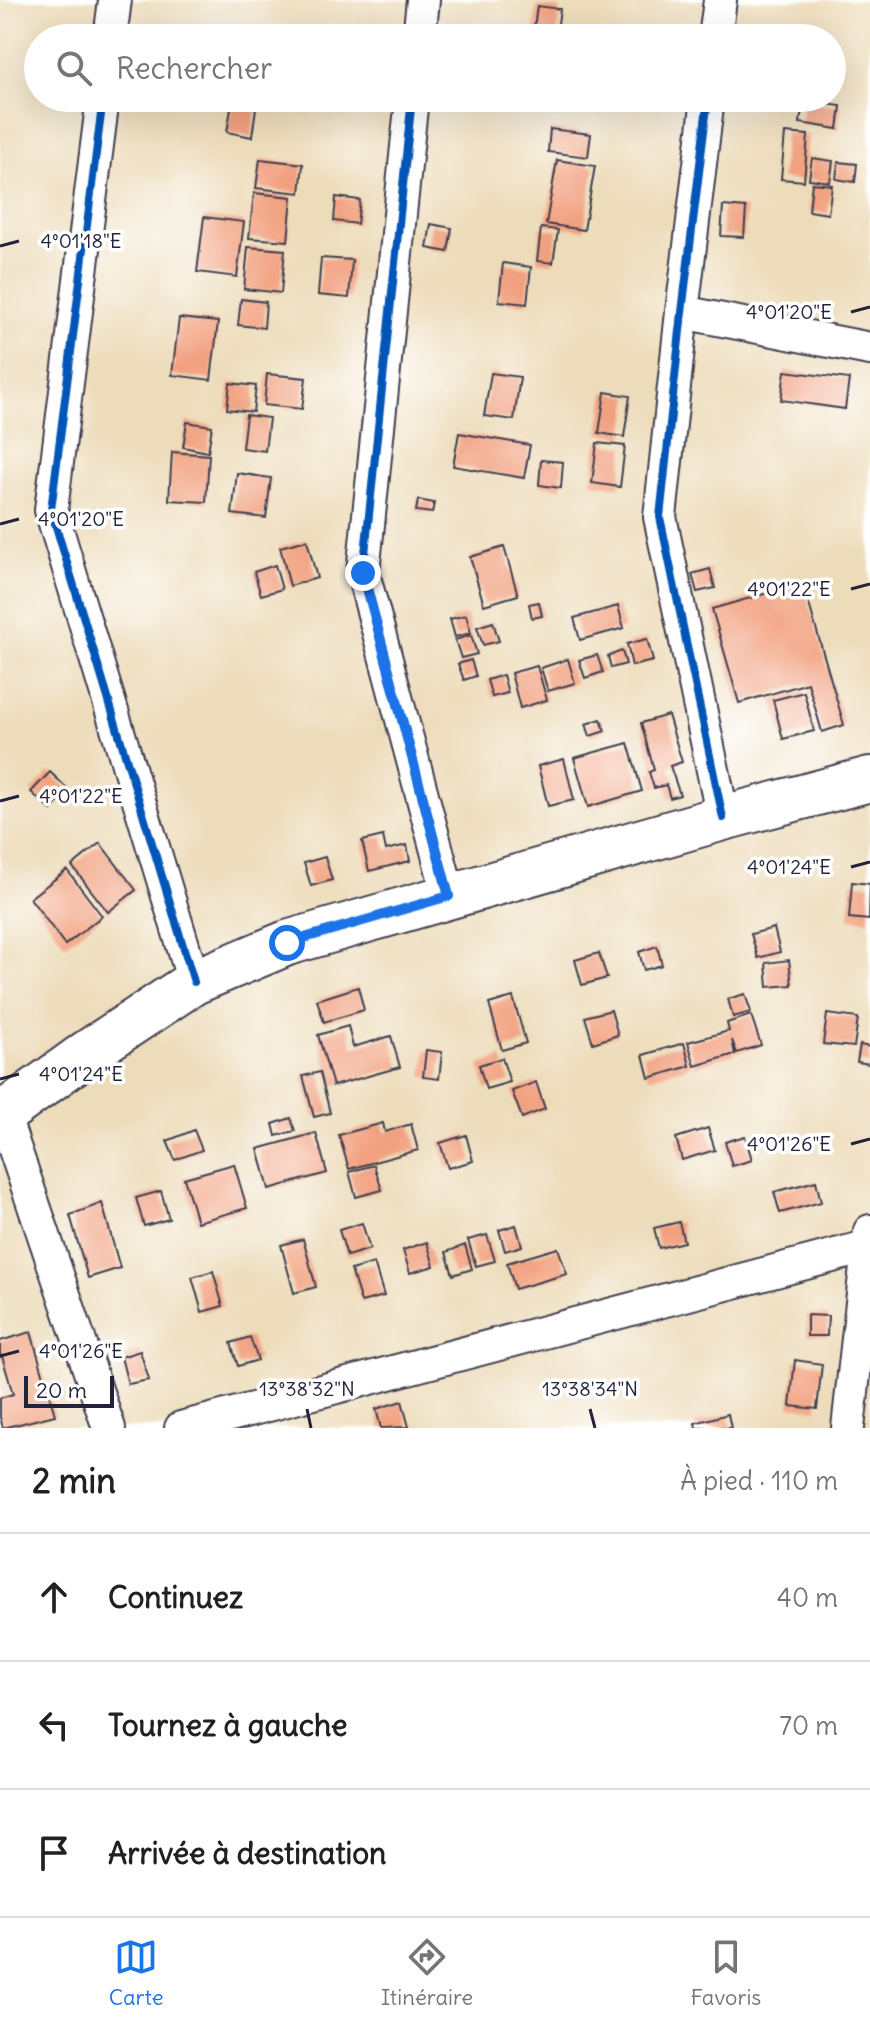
<!DOCTYPE html>
<html lang="fr">
<meta charset="utf-8">
<style>
body{margin:0;font-family:Delius,sans-serif;background:#f6f6f6;color:#202124}
.scale{position:absolute;left:24px;bottom:20px;width:90px;box-sizing:border-box;padding-left:8px;border:4px solid #22223b;border-top:0;font-size:22px;line-height:28px;white-space:nowrap;color:#22223b;-webkit-text-stroke:6px #fff;paint-order:stroke}
.stop{position:absolute;width:24px;height:24px;margin:-18px;border:6px solid #1a73e8;border-radius:50%;background:#fff}
.stop.end{background:#1a73e8;border-color:#fff;box-shadow:0 2px 8px #0008}
.list{margin:0;padding:0;list-style:none}
h2{display:flex;justify-content:space-between;align-items:center;height:104px;margin:0;padding:0 32px;font-size:34px}
h2 small{font-size:26px;font-weight:400;color:#757577}
.list li{display:grid;grid-template-columns:52px 1fr auto;gap:24px;align-items:center;box-sizing:border-box;height:128px;padding:0 32px;border-top:2px solid #e0e0e0}
.list b{display:block;font-size:30px;white-space:nowrap}
.list em{font-size:26px;font-style:normal;color:#757577}
.icon{flex:none;width:44px;height:44px;fill:none;stroke:currentColor;stroke-width:2;stroke-linecap:round;stroke-linejoin:round}
.map{position:relative;flex:none;width:870px;height:1428px;overflow:hidden}
.search{position:absolute;background:#fff;box-shadow:0 8px 32px #0002;left:24px;right:24px;top:24px;height:88px;display:flex;align-items:center;gap:20px;box-sizing:border-box;padding:0 28px;border-radius:44px;color:#757577;font-size:30px}
.sheet{height:488px;background:#fff}
nav{display:flex;justify-content:space-around;align-items:center;box-sizing:border-box;height:112px;border-top:2px solid #e0e0e0;background:#fff;font-size:22px;color:#757577}
nav a{display:grid;justify-items:center;gap:4px}
nav .on{color:#1a73e8}
.map>svg:first-child{display:block}
.building{fill:#f2a180}
.lines{fill:none;stroke-linecap:round;stroke-linejoin:round}
.minor-casing{stroke:#403e4e;stroke-width:36}
.secondary-casing{stroke:#403e4e;stroke-width:48}
.minor{stroke:#fff;stroke-width:32}
.secondary{stroke:#fff;stroke-width:44}
.cycleway-casing{stroke:#fff;stroke-width:13}
.cycleway{stroke:#0057b8;stroke-width:8}
.route{stroke:#1a73e8;stroke-width:10}
.ticks{fill:none;stroke:#22223b;stroke-width:3}
.ticks-label{font-size:20px;text-anchor:middle;fill:#22223b;stroke:#fff;stroke-width:7;stroke-linejoin:round;paint-order:stroke}
</style>
<div class="map">
<svg width="870" height="1428" viewBox="0 0 870 1428">
<rect width="100%" height="100%" fill="#fff"/>
<filter id="ink" filterUnits="userSpaceOnUse"><feTurbulence type="fractalNoise" baseFrequency=".0125" numOctaves="2"/><feDisplacementMap in="SourceGraphic" scale="16" xChannelSelector="R" yChannelSelector="G"/><feConvolveMatrix kernelMatrix="1 2 1 2 8 2 1 2 1" color-interpolation-filters="sRGB"/></filter>
<filter id="wash" filterUnits="userSpaceOnUse"><feTurbulence type="fractalNoise" baseFrequency=".006" numOctaves="4" result="noise"/><feDisplacementMap in="SourceGraphic" scale="32" xChannelSelector="R" yChannelSelector="G"/><feGaussianBlur stdDeviation="1.8" result="paint"/><feColorMatrix in="noise" values="0 0 0 0 0 0 0 0 0 0 0 0 0 0 0 0 0 1.4 0 .05"/><feComposite in="paint" operator="in"/></filter>
<g filter="url(#wash)">
<rect width="100%" height="100%" fill="#eddcba"/>
<g id="blocks">
<g class="building">
<polygon points="537,6 560,9 556,38 533,35"/>
<polygon points="220,29 254,34 254,38 219,38"/>
<polygon points="555,98 590,98 589,104 555,100"/>
<polygon points="751,98 785,98 784,104 751,100"/>
<polygon points="803,101 841,106 838,129 800,123"/>
<polygon points="232,103 256,108 252,137 227,132"/>
<polygon points="550,129 591,134 588,157 548,152"/>
<polygon points="785,133 808,135 804,181 781,179"/>
<polygon points="812,158 833,161 830,182 809,179"/>
<polygon points="260,159 303,164 300,193 256,188"/>
<polygon points="557,160 595,166 584,230 546,224"/>
<polygon points="838,162 857,164 855,182 836,179"/>
<polygon points="812,183 832,185 828,214 809,211"/>
<polygon points="254,193 292,197 288,241 249,238"/>
<polygon points="336,197 360,200 357,224 334,221"/>
<polygon points="723,206 746,208 744,237 721,236"/>
<polygon points="204,217 244,222 237,277 197,272"/>
<polygon points="431,224 452,228 448,252 427,248"/>
<polygon points="541,228 558,230 553,263 537,261"/>
<polygon points="248,247 285,250 281,293 244,289"/>
<polygon points="321,258 352,260 349,298 318,295"/>
<polygon points="503,263 531,267 527,304 499,301"/>
<polygon points="241,299 266,302 264,328 238,325"/>
<polygon points="179,318 218,322 211,380 172,375"/>
<polygon points="785,371 849,379 845,409 781,400"/>
<polygon points="491,373 520,377 514,420 484,416"/>
<polygon points="267,374 306,378 302,409 264,405"/>
<polygon points="230,383 256,386 253,412 227,409"/>
<polygon points="605,392 630,396 624,437 599,433"/>
<polygon points="246,415 269,418 265,451 242,448"/>
<polygon points="187,422 212,426 208,452 183,447"/>
<polygon points="459,433 530,445 524,478 453,466"/>
<polygon points="597,443 625,446 620,487 592,483"/>
<polygon points="172,452 209,455 206,502 169,500"/>
<polygon points="541,460 563,462 561,488 539,485"/>
<polygon points="237,473 271,478 266,518 232,514"/>
<polygon points="418,500 434,503 432,513 416,511"/>
<polygon points="307,540 317,578 290,586 280,547"/>
<polygon points="504,547 518,595 484,605 470,557"/>
<polygon points="275,565 282,589 261,595 254,572"/>
<polygon points="710,569 715,588 697,592 692,574"/>
<polygon points="803,583 844,725 822,732 808,683 739,703 712,609"/>
<polygon points="539,602 542,616 532,618 529,604"/>
<polygon points="618,606 624,628 580,640 574,618"/>
<polygon points="466,615 471,633 455,637 450,619"/>
<polygon points="493,622 499,641 483,645 477,627"/>
<polygon points="471,635 477,654 461,658 455,640"/>
<polygon points="647,639 653,661 632,666 627,644"/>
<polygon points="622,651 626,664 611,668 608,656"/>
<polygon points="597,655 603,672 585,678 579,660"/>
<polygon points="568,659 575,683 548,691 541,668"/>
<polygon points="471,660 476,676 464,680 458,664"/>
<polygon points="537,666 547,700 520,708 511,673"/>
<polygon points="503,675 508,693 492,697 487,680"/>
<polygon points="804,692 814,731 783,739 773,700"/>
<polygon points="668,715 682,762 670,766 680,795 670,798 666,785 654,788 649,772 654,770 641,723"/>
<polygon points="601,719 605,731 590,736 586,724"/>
<polygon points="628,743 642,791 588,807 574,758"/>
<polygon points="564,759 574,800 548,806 538,766"/>
<polygon points="50,772 69,790 51,810 31,792"/>
<polygon points="383,836 386,850 407,845 410,861 369,871 362,841"/>
<polygon points="100,843 136,890 108,912 72,866"/>
<polygon points="325,857 332,880 311,886 304,863"/>
<polygon points="67,870 102,916 65,945 30,898"/>
<polygon points="852,882 870,884 869,920 849,918"/>
<polygon points="774,928 780,952 758,958 751,934"/>
<polygon points="657,946 662,965 644,970 639,952"/>
<polygon points="599,953 607,978 582,985 575,960"/>
<polygon points="789,960 792,985 768,987 766,963"/>
<polygon points="358,987 364,1010 324,1022 317,1000"/>
<polygon points="745,994 751,1012 733,1017 728,999"/>
<polygon points="513,997 526,1043 502,1050 489,1004"/>
<polygon points="611,1010 618,1035 593,1043 585,1017"/>
<polygon points="827,1014 858,1018 854,1047 823,1044"/>
<polygon points="751,1015 761,1045 737,1053 732,1040 735,1054 695,1066 688,1042 729,1031 727,1023"/>
<polygon points="348,1026 353,1047 391,1036 400,1067 333,1086 318,1035"/>
<polygon points="684,1043 690,1066 649,1078 643,1055"/>
<polygon points="860,1045 870,1047 870,1064 857,1062"/>
<polygon points="426,1050 442,1052 439,1079 423,1077"/>
<polygon points="502,1058 510,1082 486,1089 479,1065"/>
<polygon points="320,1072 330,1113 314,1117 303,1076"/>
<polygon points="536,1082 545,1109 522,1118 512,1091"/>
<polygon points="291,1118 295,1131 276,1136 273,1124"/>
<polygon points="383,1123 385,1132 411,1124 418,1150 349,1169 339,1135"/>
<polygon points="708,1128 715,1150 682,1160 676,1138"/>
<polygon points="194,1130 202,1150 175,1160 167,1141"/>
<polygon points="316,1133 327,1173 269,1189 258,1149"/>
<polygon points="466,1135 473,1161 448,1168 440,1143"/>
<polygon points="745,1136 752,1160 732,1166 725,1142"/>
<polygon points="234,1164 247,1208 197,1222 184,1178"/>
<polygon points="374,1165 382,1190 356,1197 349,1172"/>
<polygon points="816,1181 821,1202 780,1213 774,1192"/>
<polygon points="161,1191 169,1219 144,1226 136,1198"/>
<polygon points="102,1203 120,1268 88,1278 70,1215"/>
<polygon points="679,1222 684,1242 659,1248 654,1228"/>
<polygon points="362,1223 370,1249 347,1256 339,1230"/>
<polygon points="516,1225 522,1246 505,1251 499,1230"/>
<polygon points="487,1235 495,1261 476,1266 468,1240"/>
<polygon points="303,1239 316,1287 294,1293 281,1245"/>
<polygon points="427,1242 434,1266 410,1273 403,1250"/>
<polygon points="465,1245 472,1269 453,1275 446,1252"/>
<polygon points="558,1248 567,1274 515,1289 507,1263"/>
<polygon points="374,1263 384,1296 361,1302 351,1270"/>
<polygon points="213,1271 223,1306 202,1312 192,1277"/>
<polygon points="807,1315 828,1316 827,1336 807,1336"/>
<polygon points="31,1332 55,1415 3,1428 0,1417 0,1398 13,1394 2,1356 0,1357 0,1341"/>
<polygon points="250,1337 258,1360 238,1366 231,1343"/>
<polygon points="140,1351 149,1380 128,1384 121,1357"/>
<polygon points="795,1360 822,1364 817,1409 790,1406"/>
<polygon points="402,1401 409,1427 381,1428 376,1409"/>
<polygon points="728,1414 731,1428 696,1428 695,1423"/>
</g>
</g>
</g>
<g filter="url(#ink)">
<use href="#blocks" fill-opacity="0" stroke="#403e4e" stroke-width="2"/>
<g class="lines">
<defs>
<g id="minor">
<polyline points="110,38 115,0"/>
<polyline points="419,38 423,0"/>
<polyline points="715,38 720,0"/>
<polyline points="103,98 51,510 194,982"/>
<polyline points="412,98 363,573 449,896"/>
<polyline points="708,98 682,312 660,517 723,818"/>
<polyline points="682,312 870,349"/>
<polyline points="3,1114 109,1428"/>
<polyline points="181,1428 870,1246"/>
<polyline points="848,1428 870,1231"/>
</g>
<polyline id="secondary" points="0,1116 88,1052 194,982 287,943 723,818 870,779"/>
</defs>
<use href="#minor" class="minor-casing"/>
<use href="#secondary" class="secondary-casing"/>
<use href="#minor" class="minor"/>
<use href="#secondary" class="secondary"/>
<defs>
<g id="cycleway">
<polyline points="103,98 51,510 194,982"/>
<polyline points="412,98 363,573 449,896"/>
<polyline points="708,98 682,312 660,517 723,818"/>
</g>
</defs>
<use href="#cycleway" class="cycleway-casing"/>
<use href="#cycleway" class="cycleway"/>
</g>
</g>
<g class="lines" filter="url(#ink)">
<polyline class="route" points="287,943 449,896 363,573"/>
</g>
<path class="ticks" d="M 0,246 L 19,241M 851,312 L 870,307M 0,524 L 19,519M 851,589 L 870,584M 0,801 L 19,796M 851,867 L 870,862M 0,1079 L 19,1074M 851,1144 L 870,1139M 0,1356 L 19,1351M 307,1409 L 311,1428M 590,1409 L 595,1428"/>
<g class="ticks-label">
<text x="81" y="248">4°01'18"E</text>
<text x="789" y="319">4°01'20"E</text>
<text x="81" y="526">4°01'20"E</text>
<text x="789" y="596">4°01'22"E</text>
<text x="81" y="803">4°01'22"E</text>
<text x="789" y="874">4°01'24"E</text>
<text x="81" y="1081">4°01'24"E</text>
<text x="789" y="1151">4°01'26"E</text>
<text x="81" y="1358">4°01'26"E</text>
<text x="307" y="1396">13°38'32"N</text>
<text x="590" y="1396">13°38'34"N</text>
</g>
</svg>
<div class="scale">20 m</div>
<div class="stop" style="left:287px;top:943px"></div>
<div class="stop end" style="left:363px;top:573px"></div>
<div class="search"><svg class="icon" aria-label="search" viewBox="0 0 24 24"><circle cx="10" cy="10" r="6"/><path d="M15 15l6 6"/></svg>Rechercher</div>
</div>
<section class="sheet">
<h2>2 min<small>À pied · 110 m</small></h2>
<ul class="list">
<li><svg class="icon" aria-label="ahead" viewBox="0 0 24 24"><path d="M12 20V5M6 11l6-6 6 6"/></svg><div><b>Continuez</b></div><em>40 m</em></li>
<li><svg class="icon" aria-label="left" viewBox="0 0 24 24"><path d="M17 20v-9H6M10 6l-5 5 5 5"/></svg><div><b>Tournez à gauche</b></div><em>70 m</em></li>
<li><svg class="icon" aria-label="arrive" viewBox="0 0 24 24"><path d="M6 21V4h12l-3 4 3 4H6"/></svg><div><b>Arrivée à destination</b></div></li>
</ul>
</section>
<nav>
<a class="on"><svg class="icon" aria-label="map" viewBox="0 0 24 24"><path d="M3 6l6-2 6 2 6-2v14l-6 2-6-2-6 2zM9 4v14M15 6v14"/></svg>Carte</a>
<a><svg class="icon" aria-label="directions" viewBox="0 0 24 24"><path d="M12 3l9 9-9 9-9-9zM9 14v-3h6M13 9l2 2-2 2"/></svg>Itinéraire</a>
<a><svg class="icon" aria-label="saved" viewBox="0 0 24 24"><path d="M7 4h10v16l-5-4-5 4z"/></svg>Favoris</a>
</nav>
